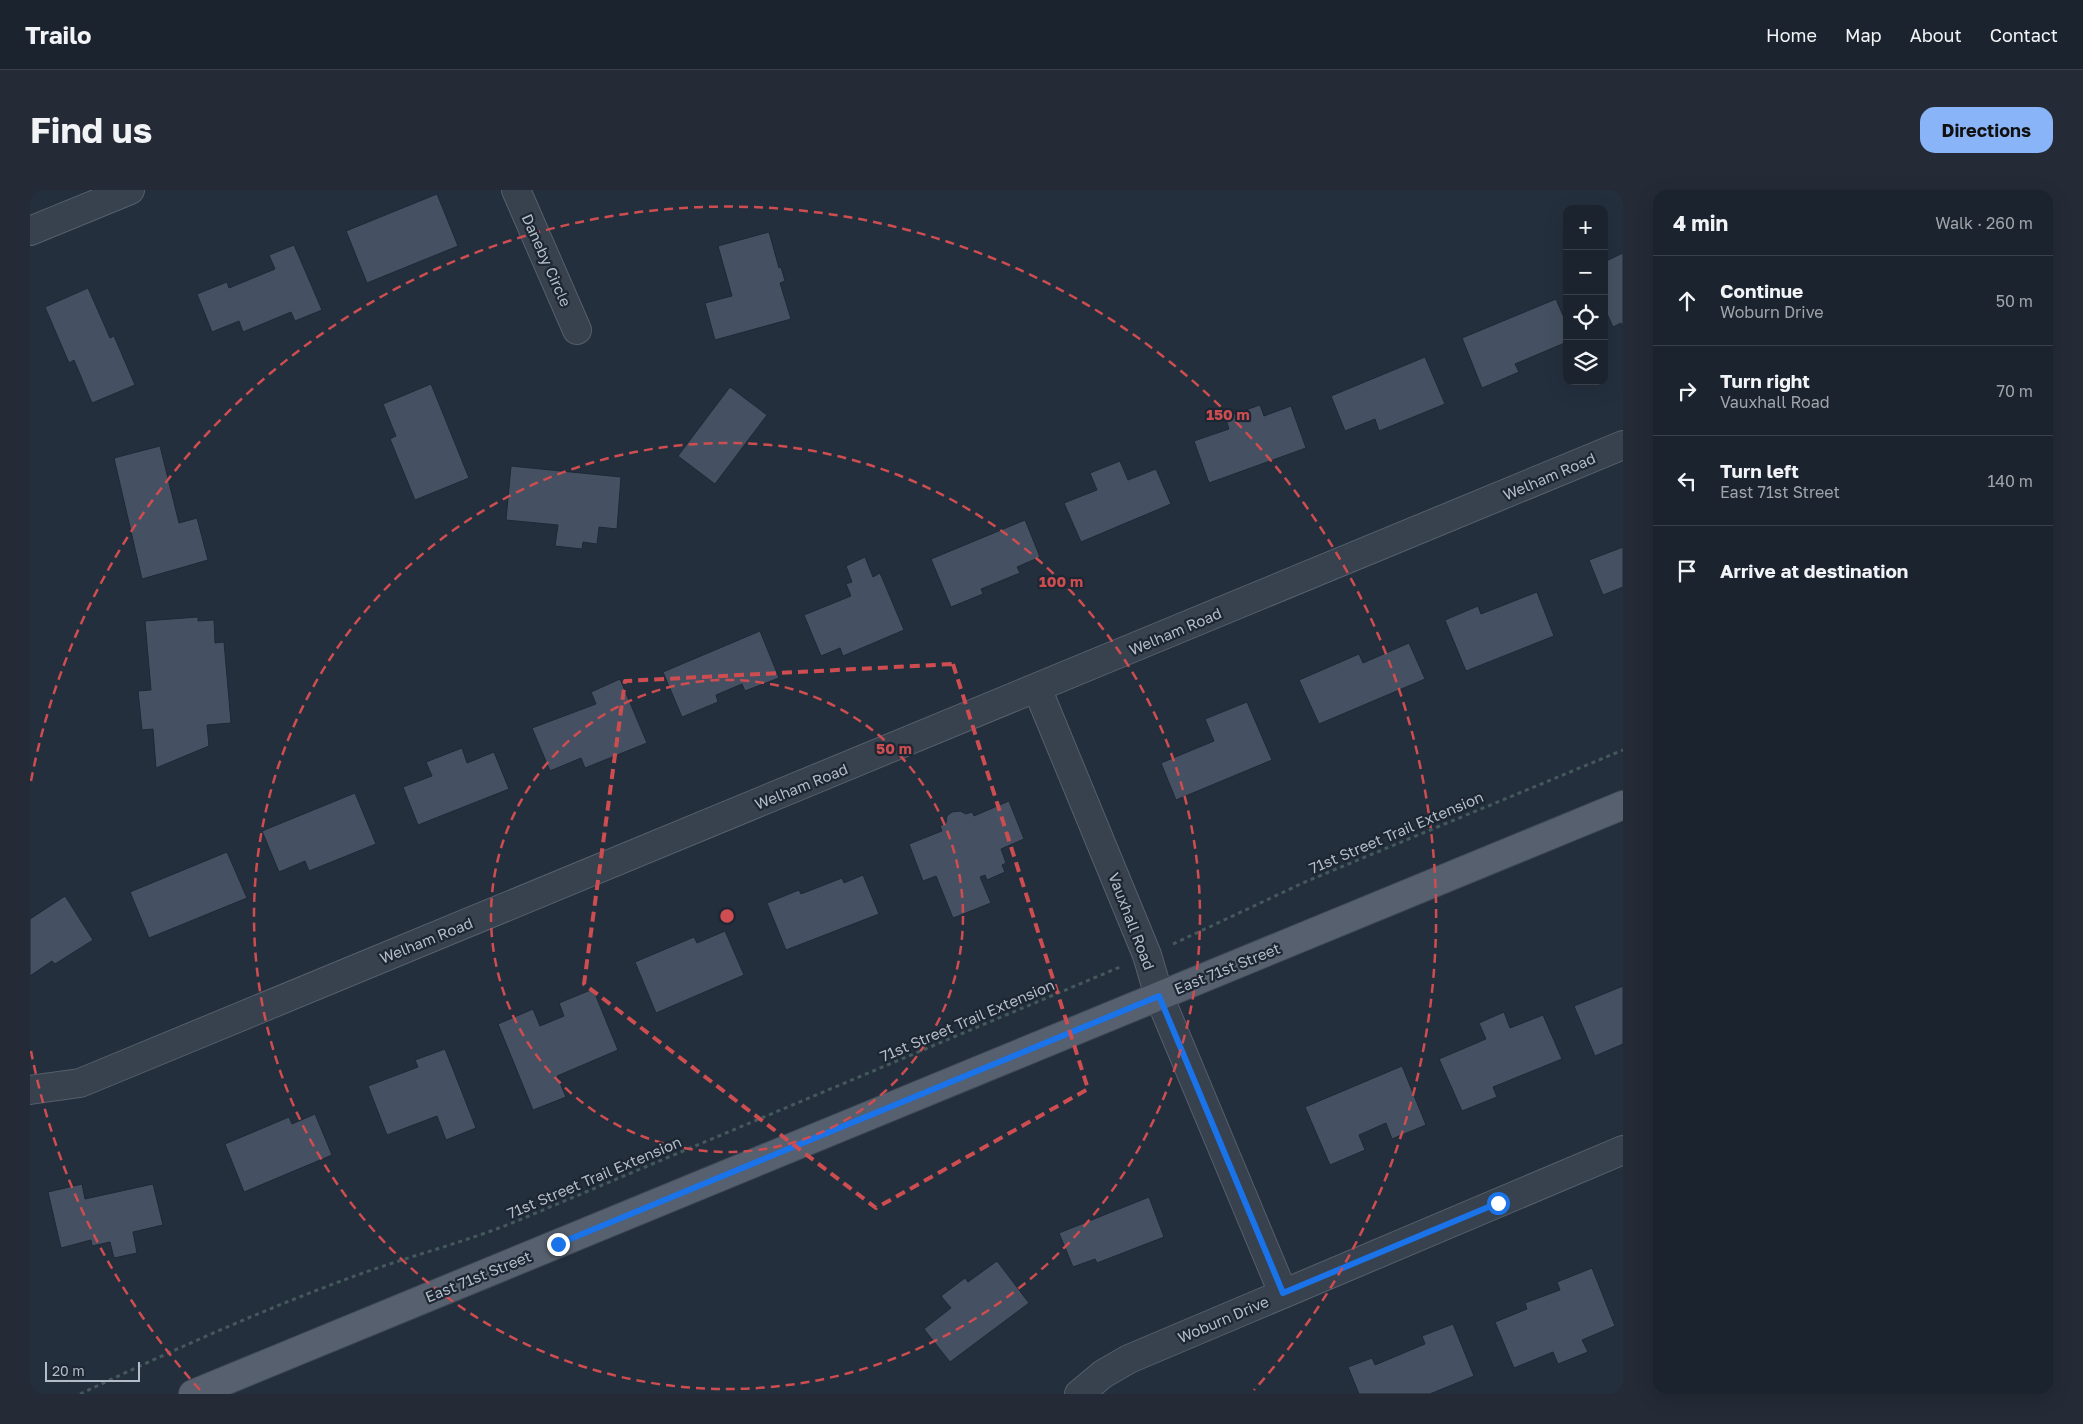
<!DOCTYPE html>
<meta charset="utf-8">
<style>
body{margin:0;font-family:"Golos Text",sans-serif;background:#242b36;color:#f1f3f6}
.controls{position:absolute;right:15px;top:15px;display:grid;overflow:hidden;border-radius:10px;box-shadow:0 5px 20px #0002}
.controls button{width:45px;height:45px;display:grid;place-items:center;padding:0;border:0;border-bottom:1px solid #39404a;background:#1b232e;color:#f1f3f6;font:25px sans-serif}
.scale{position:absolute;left:15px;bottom:12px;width:95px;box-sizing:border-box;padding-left:5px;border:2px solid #b4bcc9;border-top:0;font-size:14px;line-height:18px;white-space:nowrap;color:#b4bcc9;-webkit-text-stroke:4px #1d2633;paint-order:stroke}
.stop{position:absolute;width:15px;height:15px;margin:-11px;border:4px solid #1a73e8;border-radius:50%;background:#fff}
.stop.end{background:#1a73e8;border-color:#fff;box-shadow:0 1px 5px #0008}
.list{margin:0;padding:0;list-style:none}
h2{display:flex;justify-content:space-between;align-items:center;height:65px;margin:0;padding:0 20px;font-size:21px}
h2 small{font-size:16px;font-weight:400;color:#a0a4aa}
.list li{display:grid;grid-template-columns:32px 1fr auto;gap:15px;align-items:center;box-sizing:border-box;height:90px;padding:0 20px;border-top:1px solid #39404a}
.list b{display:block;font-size:19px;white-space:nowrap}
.list p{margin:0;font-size:16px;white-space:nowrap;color:#a0a4aa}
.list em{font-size:16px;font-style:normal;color:#a0a4aa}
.icon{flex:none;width:28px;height:28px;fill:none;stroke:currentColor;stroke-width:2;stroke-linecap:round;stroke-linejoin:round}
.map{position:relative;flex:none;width:1593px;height:1204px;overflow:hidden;border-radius:15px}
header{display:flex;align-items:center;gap:30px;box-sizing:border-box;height:70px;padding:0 25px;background:#1b232e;border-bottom:1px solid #39404a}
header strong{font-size:24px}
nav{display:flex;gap:28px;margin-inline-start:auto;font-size:18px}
.intro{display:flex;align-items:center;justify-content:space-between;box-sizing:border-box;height:120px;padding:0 30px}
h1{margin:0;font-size:35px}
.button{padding:12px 22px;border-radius:15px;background:#8ab4f8;color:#111;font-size:18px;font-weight:700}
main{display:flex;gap:30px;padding:0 30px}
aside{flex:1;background:#1b232e;border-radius:15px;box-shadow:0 5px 20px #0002}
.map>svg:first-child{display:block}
.building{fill:#455162;stroke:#1f2835}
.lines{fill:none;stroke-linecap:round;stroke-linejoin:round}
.minor-casing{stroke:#565f6c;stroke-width:30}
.major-casing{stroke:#414a57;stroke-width:30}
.path{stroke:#44595c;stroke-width:3;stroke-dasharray:4 4;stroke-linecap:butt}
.minor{stroke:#38414e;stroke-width:28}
.major{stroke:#56606e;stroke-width:28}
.route{stroke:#1a73e8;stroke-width:6}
.marked{fill:none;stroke:#ce4d50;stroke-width:4;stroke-dasharray:10 6;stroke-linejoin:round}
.ring{fill:none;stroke:#ce4d50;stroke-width:2.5;stroke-dasharray:9 6}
.labels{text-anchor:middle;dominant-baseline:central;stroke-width:4.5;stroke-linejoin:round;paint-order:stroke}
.street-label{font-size:15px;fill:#b4bcc9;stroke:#1d2633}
.centre{fill:#ce4d50;stroke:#1d2633;stroke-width:2.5}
.ring-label{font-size:15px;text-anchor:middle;font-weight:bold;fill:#ce4d50;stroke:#1d2633;stroke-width:4.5;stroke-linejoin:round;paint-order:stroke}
</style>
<header>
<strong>Trailo</strong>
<nav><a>Home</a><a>Map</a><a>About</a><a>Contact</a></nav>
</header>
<div class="intro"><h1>Find us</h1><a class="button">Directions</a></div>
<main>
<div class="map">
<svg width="1593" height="1204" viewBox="0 0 1593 1204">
<rect width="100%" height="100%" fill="#242f3e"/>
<g class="building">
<polygon points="407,4 428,56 337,93 316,41"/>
<polygon points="739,42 749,78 751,77 755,91 750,93 761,129 685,150 675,113 702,106 688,56"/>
<polygon points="264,55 292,120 265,131 261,122 213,142 209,131 182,142 167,104 197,92 199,98 245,79 239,65"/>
<polygon points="1593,63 1593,138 1591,133 1583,137 1574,117 1574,72"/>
<polygon points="58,98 80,148 84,146 105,195 62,213 44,170 39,173 15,117"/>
<polygon points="1526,109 1537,135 1537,152 1485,174 1489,182 1452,198 1432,148"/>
<polygon points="1395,167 1415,214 1349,241 1345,229 1315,241 1301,206"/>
<polygon points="401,194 439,288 385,310 360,249 366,246 353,214"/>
<polygon points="700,197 737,225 685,294 648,266"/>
<polygon points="1230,215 1234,226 1261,216 1276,258 1179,293 1164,251 1199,239 1195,227"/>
<polygon points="130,256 149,333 167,328 178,370 112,389 84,268"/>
<polygon points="1090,271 1098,290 1126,279 1141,314 1051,352 1034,313 1067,300 1060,283"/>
<polygon points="481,276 591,287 587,339 569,337 567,354 553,352 552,359 525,356 528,335 476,330"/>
<polygon points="995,330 1010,367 987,377 990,383 951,399 953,404 921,417 901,369"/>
<polygon points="1593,357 1593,397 1573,405 1559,370"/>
<polygon points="835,367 843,387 850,383 874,440 813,466 810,458 791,466 774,425 821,406 816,394 822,392 816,376"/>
<polygon points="1507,402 1524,446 1436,481 1415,430 1448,416 1451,424"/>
<polygon points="168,427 168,431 184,430 185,453 194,452 201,533 177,535 179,556 126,578 123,539 112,540 108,501 121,500 115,431"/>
<polygon points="730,441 749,488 715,501 712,494 686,505 688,512 652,527 633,482"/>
<polygon points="1379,453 1395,489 1289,534 1269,490 1329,464 1333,473"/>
<polygon points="590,489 617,553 555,578 551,568 520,581 502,538 566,514 561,502"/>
<polygon points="1217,512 1242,570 1146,610 1131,573 1184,551 1175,529"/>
<polygon points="432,558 437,573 464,562 479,599 388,635 373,597 402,586 396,572"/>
<polygon points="325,603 346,654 279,681 275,671 249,682 232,641"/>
<polygon points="979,611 994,649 971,659 976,673 972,675 975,682 957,690 955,685 950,687 961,713 923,728 906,686 893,691 879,654 912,641 910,636 916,633 917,626 922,622 930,621 936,624 942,622 944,626"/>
<polygon points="197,662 217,708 119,748 100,702"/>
<polygon points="833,685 849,724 756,760 737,713 769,700 771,704 812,688 814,693"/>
<polygon points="35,706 63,750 25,774 22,771 0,786 0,729"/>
<polygon points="695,741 714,785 626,823 605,772 664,747 667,753"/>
<polygon points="1593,796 1593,854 1565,866 1544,816"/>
<polygon points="563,799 588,860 527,886 536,907 503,920 468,834 503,819 510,836 534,826 529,813"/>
<polygon points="1474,822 1480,838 1513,825 1532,869 1463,897 1467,907 1432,921 1409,869 1456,849 1449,833"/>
<polygon points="415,859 446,938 416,950 407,926 357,945 338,896 388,877 385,870"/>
<polygon points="1372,876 1396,935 1362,949 1356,933 1329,945 1335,960 1300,975 1275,917"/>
<polygon points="285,924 302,965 214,1002 195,954 259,927 262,934"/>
<polygon points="52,994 55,1009 123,994 133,1035 103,1042 107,1063 84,1068 80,1052 62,1056 61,1050 31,1058 18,1002"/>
<polygon points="1119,1007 1134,1047 1067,1073 1065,1069 1043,1077 1029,1043"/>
<polygon points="967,1071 999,1113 920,1172 894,1139 921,1118 911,1106 935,1088 938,1092"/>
<polygon points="1562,1078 1585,1136 1552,1150 1558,1162 1528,1174 1523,1162 1484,1178 1465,1132 1497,1119 1495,1113 1530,1100 1527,1092"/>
<polygon points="1423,1134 1444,1186 1400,1204 1329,1204 1318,1177 1342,1168 1345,1175 1395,1154 1392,1146"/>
</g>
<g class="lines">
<defs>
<g id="minor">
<polyline points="486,0 547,140"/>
<polyline points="0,41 100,0"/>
<polyline points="1007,498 1117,765 1129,806 1253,1103"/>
<polyline points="0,900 50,893 1593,255"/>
<polyline points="1049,1204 1073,1184 1099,1169 1593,960"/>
</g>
<polyline id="major" points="163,1204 1593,615"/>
</defs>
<use href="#minor" class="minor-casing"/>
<use href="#major" class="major-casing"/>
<g class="path">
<polyline points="1143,754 1275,692 1593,560"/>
<path d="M 50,1204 C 139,1162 229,1121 322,1087 C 376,1067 433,1053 487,1031 L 1090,777"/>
</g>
<use href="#minor" class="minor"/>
<use href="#major" class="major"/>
</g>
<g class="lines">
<polyline class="route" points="528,1054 1129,806 1253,1103 1468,1013"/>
</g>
<path class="marked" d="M 923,474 L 1058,899 L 846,1018 L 554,794 L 595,491 Z"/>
<g class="ring">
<circle cx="697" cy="726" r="236"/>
<circle cx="697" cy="726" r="473"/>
<path d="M170 1200A709 709 0 0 1 1 861M1 591A709 709 0 1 1 1224 1200"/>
</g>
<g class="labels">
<g class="street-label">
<text transform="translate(517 70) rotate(66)">Daneby Circle</text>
<text transform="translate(1519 286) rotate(-23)">Welham Road</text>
<text transform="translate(1145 441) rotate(-23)">Welham Road</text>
<text transform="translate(771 596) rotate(-22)">Welham Road</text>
<text transform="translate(1366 642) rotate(-23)">71st Street Trail Extension</text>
<text transform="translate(1102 731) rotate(69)">Vauxhall Road</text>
<text transform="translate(396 750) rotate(-22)">Welham Road</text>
<text transform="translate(1197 778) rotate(-22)">East 71st Street</text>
<text transform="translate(937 830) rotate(-23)">71st Street Trail Extension</text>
<text transform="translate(564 987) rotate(-23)">71st Street Trail Extension</text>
<text transform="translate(448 1086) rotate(-22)">East 71st Street</text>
<text transform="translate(1193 1129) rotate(-23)">Woburn Drive</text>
</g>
</g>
<circle cx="697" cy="726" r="8" class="centre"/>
<g class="ring-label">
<text x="1198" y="230">150 m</text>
<text x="1031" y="397">100 m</text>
<text x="864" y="564">50 m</text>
</g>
</svg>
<div class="controls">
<button>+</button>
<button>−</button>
<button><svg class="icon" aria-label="locate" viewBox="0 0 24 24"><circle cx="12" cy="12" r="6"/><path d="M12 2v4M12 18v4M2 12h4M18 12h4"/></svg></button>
<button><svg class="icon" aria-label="layers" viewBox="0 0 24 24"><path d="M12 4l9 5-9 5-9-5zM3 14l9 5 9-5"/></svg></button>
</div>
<div class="scale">20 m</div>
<div class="stop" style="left:1468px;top:1013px"></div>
<div class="stop end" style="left:528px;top:1054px"></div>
</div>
<aside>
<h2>4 min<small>Walk · 260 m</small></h2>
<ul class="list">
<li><svg class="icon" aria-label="ahead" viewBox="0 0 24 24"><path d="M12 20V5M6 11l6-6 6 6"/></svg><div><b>Continue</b><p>Woburn Drive</p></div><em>50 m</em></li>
<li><svg class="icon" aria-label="right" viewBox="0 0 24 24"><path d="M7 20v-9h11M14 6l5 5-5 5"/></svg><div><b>Turn right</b><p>Vauxhall Road</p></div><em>70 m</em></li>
<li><svg class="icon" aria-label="left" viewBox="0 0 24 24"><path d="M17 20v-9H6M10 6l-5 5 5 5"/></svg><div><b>Turn left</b><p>East 71st Street</p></div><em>140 m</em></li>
<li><svg class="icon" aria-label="arrive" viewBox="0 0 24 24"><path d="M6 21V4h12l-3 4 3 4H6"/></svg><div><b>Arrive at destination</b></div></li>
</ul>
</aside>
</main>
